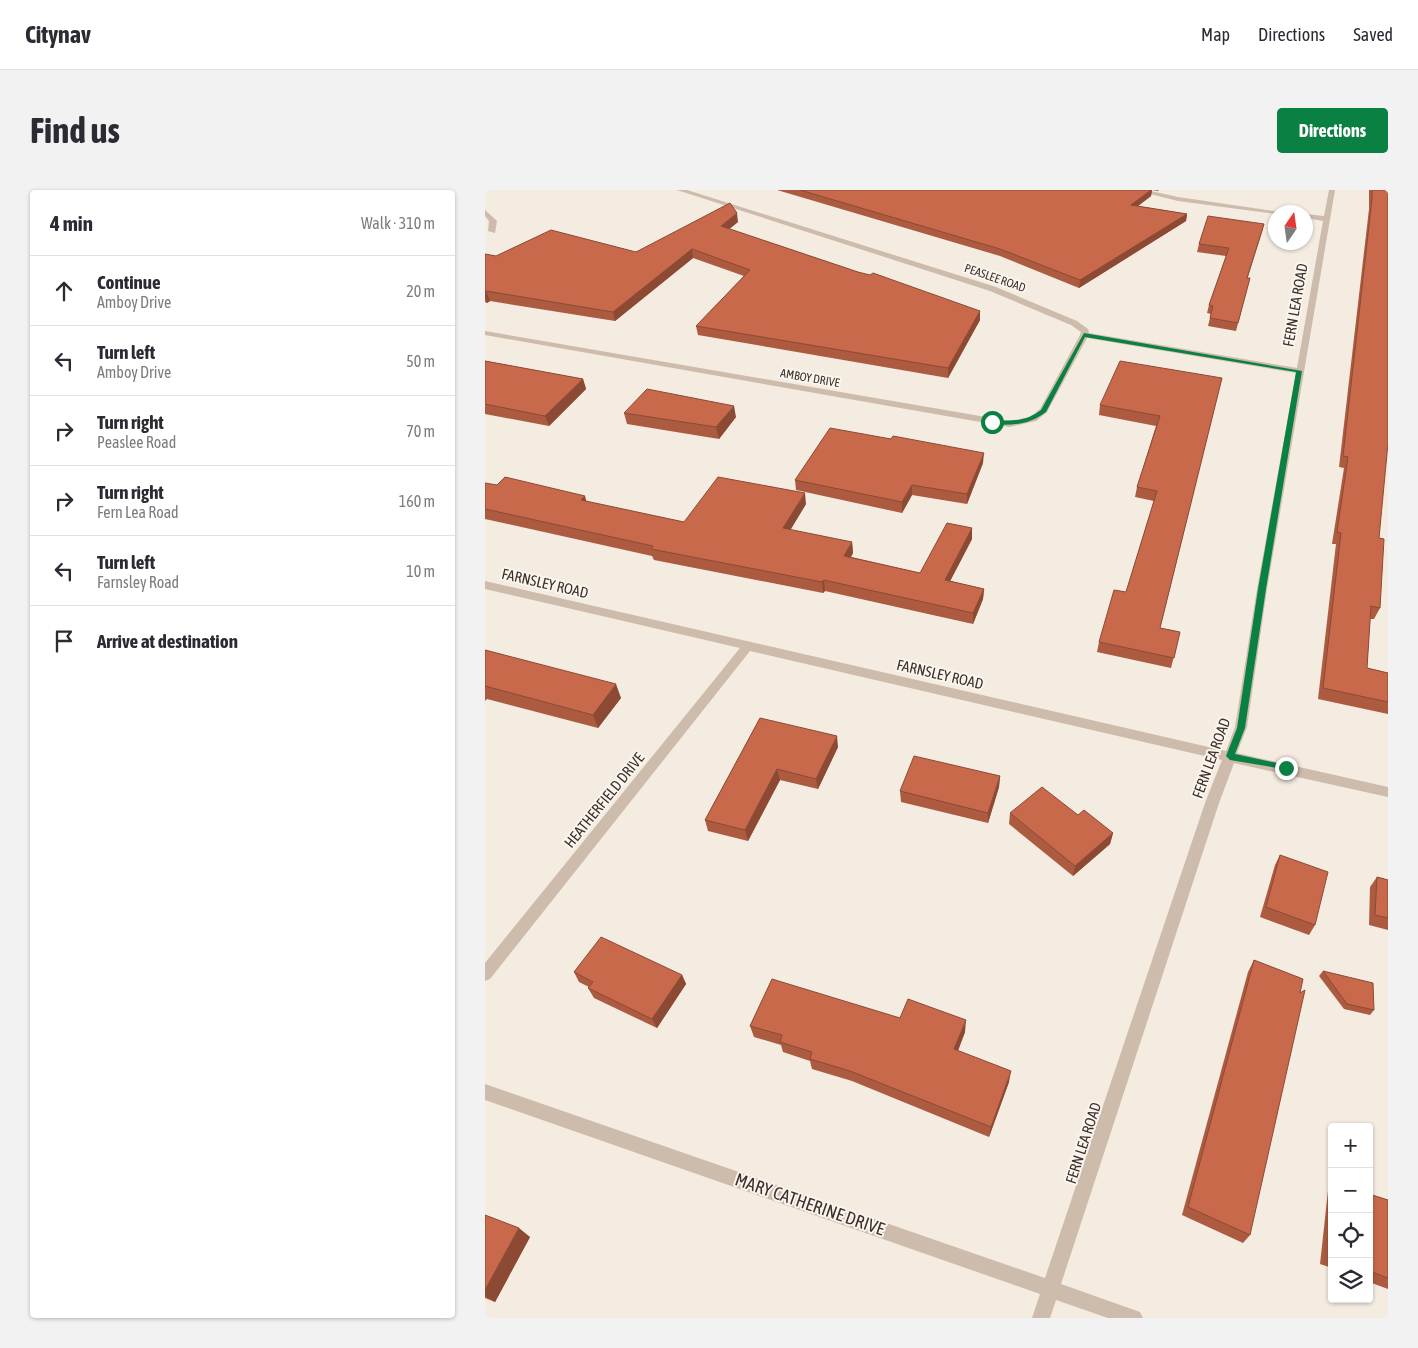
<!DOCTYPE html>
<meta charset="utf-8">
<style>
body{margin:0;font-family:"Asap Condensed",sans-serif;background:#f2f2f3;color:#2b2b33}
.controls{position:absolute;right:15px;bottom:15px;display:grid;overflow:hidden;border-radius:5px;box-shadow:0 1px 4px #0004}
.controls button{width:45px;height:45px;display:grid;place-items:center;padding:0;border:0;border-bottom:1px solid #e1e1e2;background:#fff;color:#2b2b33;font:25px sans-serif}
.compass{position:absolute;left:783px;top:15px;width:45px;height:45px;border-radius:50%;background:#fff;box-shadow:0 1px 4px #0004;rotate:13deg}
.stop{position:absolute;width:15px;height:15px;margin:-11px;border:4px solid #0b8043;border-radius:50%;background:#fff}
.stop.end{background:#0b8043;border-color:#fff;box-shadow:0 1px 5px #0008}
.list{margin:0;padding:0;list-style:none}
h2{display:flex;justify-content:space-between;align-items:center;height:65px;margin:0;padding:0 20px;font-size:21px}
h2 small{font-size:16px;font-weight:400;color:#7c7c81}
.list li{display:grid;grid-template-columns:32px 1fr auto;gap:15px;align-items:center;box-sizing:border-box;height:70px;padding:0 20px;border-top:1px solid #e1e1e2}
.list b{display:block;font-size:19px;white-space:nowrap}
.list p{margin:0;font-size:16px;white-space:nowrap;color:#7c7c81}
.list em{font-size:16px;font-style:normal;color:#7c7c81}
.icon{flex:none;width:28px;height:28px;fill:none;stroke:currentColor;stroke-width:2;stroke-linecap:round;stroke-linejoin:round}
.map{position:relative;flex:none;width:903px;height:1128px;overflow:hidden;border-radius:5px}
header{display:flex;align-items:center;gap:30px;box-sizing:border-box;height:70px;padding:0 25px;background:#fff;border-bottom:1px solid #e1e1e2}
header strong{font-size:24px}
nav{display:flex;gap:28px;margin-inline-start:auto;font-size:18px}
.intro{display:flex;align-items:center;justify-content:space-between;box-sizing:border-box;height:120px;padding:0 30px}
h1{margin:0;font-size:35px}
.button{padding:12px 22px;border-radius:5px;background:#0b8043;color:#fff;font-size:18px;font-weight:700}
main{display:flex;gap:30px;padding:0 30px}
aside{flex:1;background:#fff;border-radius:5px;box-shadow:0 1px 4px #0004}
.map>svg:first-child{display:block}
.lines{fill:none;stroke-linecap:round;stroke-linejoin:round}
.minor{fill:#cdbbac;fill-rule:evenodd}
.wall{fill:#ac5a40}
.shaded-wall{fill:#8c4a34}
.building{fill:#c8694b;stroke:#8c4a34}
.route{fill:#0b8043}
.labels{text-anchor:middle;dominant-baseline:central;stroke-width:4;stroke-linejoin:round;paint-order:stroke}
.far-street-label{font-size:12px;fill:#3b302b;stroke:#fbf5ee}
.street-label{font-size:15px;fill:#3b302b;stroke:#fbf5ee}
.near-street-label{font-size:18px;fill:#3b302b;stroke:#fbf5ee}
</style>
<header>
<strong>Citynav</strong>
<nav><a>Map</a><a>Directions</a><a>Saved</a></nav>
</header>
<div class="intro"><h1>Find us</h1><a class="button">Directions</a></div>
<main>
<aside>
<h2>4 min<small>Walk · 310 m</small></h2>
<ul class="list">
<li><svg class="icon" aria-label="ahead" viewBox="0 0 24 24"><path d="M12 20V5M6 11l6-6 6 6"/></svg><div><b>Continue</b><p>Amboy Drive</p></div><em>20 m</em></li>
<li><svg class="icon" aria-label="left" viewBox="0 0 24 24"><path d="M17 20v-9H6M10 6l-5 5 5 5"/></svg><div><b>Turn left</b><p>Amboy Drive</p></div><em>50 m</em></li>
<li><svg class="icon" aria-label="right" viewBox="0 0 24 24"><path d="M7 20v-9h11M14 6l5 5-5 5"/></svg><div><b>Turn right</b><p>Peaslee Road</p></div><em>70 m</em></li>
<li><svg class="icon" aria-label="right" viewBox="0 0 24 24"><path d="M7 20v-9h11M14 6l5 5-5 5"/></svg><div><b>Turn right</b><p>Fern Lea Road</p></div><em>160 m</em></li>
<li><svg class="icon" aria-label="left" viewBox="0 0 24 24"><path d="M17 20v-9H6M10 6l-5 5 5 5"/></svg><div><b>Turn left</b><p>Farnsley Road</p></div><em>10 m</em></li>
<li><svg class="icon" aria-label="arrive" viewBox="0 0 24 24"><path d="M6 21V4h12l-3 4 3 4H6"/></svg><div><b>Arrive at destination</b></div></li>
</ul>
</aside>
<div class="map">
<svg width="903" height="1128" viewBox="0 0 903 1128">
<rect width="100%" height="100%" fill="#f4ebe1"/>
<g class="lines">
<g class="minor">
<polygon points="192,0 202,0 511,97 592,131 603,139 604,143 812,178 838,31 821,28 821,24 839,26 844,0 850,0 782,399 762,537 752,563 903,597 903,607 749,573 734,613 576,1094 655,1122 658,1128 623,1128 571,1110 565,1128 547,1128 555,1104 0,910 0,894 560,1088 720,613 737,570 265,461 5,789 0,791 0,773 255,458 0,399 0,391 741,561 750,537 772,399 811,183 602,148 562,222 551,231 524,237 0,145 0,141 524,231 545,227 555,219 595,145 596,142 586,135 505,101"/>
<polygon points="649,0 661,0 693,7 795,22 791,24 693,11"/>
<polygon points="0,20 12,31 10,43 3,41 4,31 0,26"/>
</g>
</g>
<g class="wall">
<polygon points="292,0 674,0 673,1 667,0 666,6 653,16 702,24 701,31 594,98 515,66"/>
<polygon points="884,0 903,0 894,348 895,418 889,429 885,429 882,478 903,483 903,524 833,509 851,354 847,354 859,278 854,277 884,19"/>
<polygon points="253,32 244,39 373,82 495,121 495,130 463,188 213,145 211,136 259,86 208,68 130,131 5,111 2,113 0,112 0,64 11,66 151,62"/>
<polygon points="779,34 762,88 765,88 751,141 723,136 726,124 722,123 724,115 741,66 712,62 714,54"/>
<polygon points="0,171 98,189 101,199 64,236 0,224"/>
<polygon points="737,188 675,438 695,442 686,478 612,462 614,452 641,402 669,311 650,307 652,297 671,236 614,225 615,215"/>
<polygon points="139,223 251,227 234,249 142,234"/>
<polygon points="498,273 482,314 427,305 417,323 311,300 310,290"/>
<polygon points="0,293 102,312 199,332 321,314 305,340 367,352 368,363 366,367 435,383 487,338 487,349 465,391 499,399 498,409 488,434 340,401 338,403 169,370 167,366 0,329"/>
<polygon points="0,460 136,508 113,538 2,509 0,511"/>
<polygon points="275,528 353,557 333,599 295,590 263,651 223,641 220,630"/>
<polygon points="515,586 514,597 503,633 416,612 415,601"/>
<polygon points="525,623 593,625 628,643 625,654 588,686 524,634"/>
<polygon points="795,665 830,735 824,745 775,727 790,675"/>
<polygon points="892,687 903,690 903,740 884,735 885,697"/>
<polygon points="769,770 765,1045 758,1053 697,1025 763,782"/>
<polygon points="838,781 889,820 885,825 859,819 834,786"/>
<polygon points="89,782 197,785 201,794 172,838 109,808 103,798 104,797 94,792"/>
<polygon points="415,828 480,842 473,861 524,892 504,947 367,891 327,879 325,871 298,862 296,855 269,847 265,836"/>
<polygon points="847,998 847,1078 835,1074 843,1001"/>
<polygon points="884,1004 903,1010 903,1099 884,1092"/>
<polygon points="0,1025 45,1047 10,1112 0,1108"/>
</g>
<g class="shaded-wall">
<polygon points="666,0 667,0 666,6 645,22 646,15"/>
<polygon points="252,23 253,32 237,45 236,36"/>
<polygon points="702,24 701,31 594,98 595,90"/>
<polygon points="779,34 777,42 760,96 762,88"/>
<polygon points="207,59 208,68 130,131 128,122"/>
<polygon points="1,101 5,111 2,113 0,107 0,102"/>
<polygon points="495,121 495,130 463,188 463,178"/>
<polygon points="98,189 101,199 64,236 60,226"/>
<polygon points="249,216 251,227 234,249 231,237"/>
<polygon points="499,263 498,273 482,314 482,304"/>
<polygon points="427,295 427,305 417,323 417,312"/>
<polygon points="320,303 321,314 300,349 298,338"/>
<polygon points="100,306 103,317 96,310"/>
<polygon points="487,338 487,349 460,401 460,390"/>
<polygon points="367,352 368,363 360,377 359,366"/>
<polygon points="339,390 340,401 338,403 337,392"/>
<polygon points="499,399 498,409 488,434 488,423"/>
<polygon points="131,494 136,508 113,538 108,525"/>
<polygon points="352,546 353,557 333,599 331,589"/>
<polygon points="292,579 295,590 263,651 260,640"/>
<polygon points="515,586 514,597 503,633 503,623"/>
<polygon points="628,643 625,654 588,686 590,676"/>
<polygon points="197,785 201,794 172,838 167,829"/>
<polygon points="481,830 480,842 469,870 469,859"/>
<polygon points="526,881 524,892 504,947 506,937"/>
<polygon points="34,1038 45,1047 10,1112 0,1106 0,1100"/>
</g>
<g class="building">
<polygon points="315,0 666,0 646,15 702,24 595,90 515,59"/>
<polygon points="887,0 903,0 903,253 894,348 899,349 895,418 886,416 882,478 903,483 903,512 838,498 856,343 852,342 863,267 858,266 887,9"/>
<polygon points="245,13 252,23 236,36 373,82 385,85 388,83 495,121 463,178 211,136 265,80 207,59 128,122 1,101 0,102 0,64 11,66 66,40 151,62"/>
<polygon points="723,26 779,34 762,88 765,88 753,133 725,128 728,116 724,115 744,58 714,54"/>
<polygon points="0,171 98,189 60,226 0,214"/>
<polygon points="635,171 737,188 675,438 695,442 689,468 614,452 629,400 641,402 672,301 652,297 675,226 615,215"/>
<polygon points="162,199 249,216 231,237 139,223"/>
<polygon points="345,238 406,249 408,246 499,263 482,304 427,295 417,312 310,290"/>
<polygon points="20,287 100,306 96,310 199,332 233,287 320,303 298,338 367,352 359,366 435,383 462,333 487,338 460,390 499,399 488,423 339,390 337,392 166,359 168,356 0,319 0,293 12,295"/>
<polygon points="0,460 131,494 108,525 0,496"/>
<polygon points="275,528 352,546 331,589 292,579 260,640 220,630"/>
<polygon points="429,566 515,586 503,623 415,601"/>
<polygon points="557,597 593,625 599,620 628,643 590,676 525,623"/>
<polygon points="795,665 843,682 830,735 781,717"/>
<polygon points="892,687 903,690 903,728 890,725"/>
<polygon points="116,747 197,785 167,829 103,798 108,792 89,782"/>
<polygon points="769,770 818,789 815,803 820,800 765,1045 703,1017"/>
<polygon points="838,781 888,793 889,820 862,814"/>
<polygon points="287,789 415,828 423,809 481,830 469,859 526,881 506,937 365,881 325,869 327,862 295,852 297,845 265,836"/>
<polygon points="884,1004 903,1010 903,1088 884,1081"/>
<polygon points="0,1025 34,1038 0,1100"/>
<polygon points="847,1046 847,1068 844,1067"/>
</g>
<path class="route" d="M 599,143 L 817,181 L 781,399 L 760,538 L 750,564 L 801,575 L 805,578 L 804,580 L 745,570 L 741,566 L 752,538 L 773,399 L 811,182 L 600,147 L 561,222 C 544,235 526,236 505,234 L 507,230 C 527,231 540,232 556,220 Z"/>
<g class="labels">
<g class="far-street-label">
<text transform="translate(510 88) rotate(19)">PEASLEE ROAD</text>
<text transform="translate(325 188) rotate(10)">AMBOY DRIVE</text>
</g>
<g class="street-label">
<text transform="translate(810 115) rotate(-80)">FERN LEA ROAD</text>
<text transform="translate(60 393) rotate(13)">FARNSLEY ROAD</text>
<text transform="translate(455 484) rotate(13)">FARNSLEY ROAD</text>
<text transform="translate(726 568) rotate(-70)">FERN LEA ROAD</text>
<text transform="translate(119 610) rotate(-51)">HEATHERFIELD DRIVE</text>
<text transform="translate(598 953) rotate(-72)">FERN LEA ROAD</text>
</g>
<g class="near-street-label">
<text transform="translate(325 1014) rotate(19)">MARY CATHERINE DRIVE</text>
</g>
</g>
</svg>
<div class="controls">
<button>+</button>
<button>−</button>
<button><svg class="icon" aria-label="locate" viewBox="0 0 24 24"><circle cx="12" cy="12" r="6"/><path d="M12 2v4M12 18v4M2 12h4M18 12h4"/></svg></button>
<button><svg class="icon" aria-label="layers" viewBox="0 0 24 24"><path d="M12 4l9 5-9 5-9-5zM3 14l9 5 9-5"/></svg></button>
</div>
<svg class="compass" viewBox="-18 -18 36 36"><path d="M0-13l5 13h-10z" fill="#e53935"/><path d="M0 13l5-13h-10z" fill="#7c7c81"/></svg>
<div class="stop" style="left:507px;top:232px"></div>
<div class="stop end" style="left:801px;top:578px"></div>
</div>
</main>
